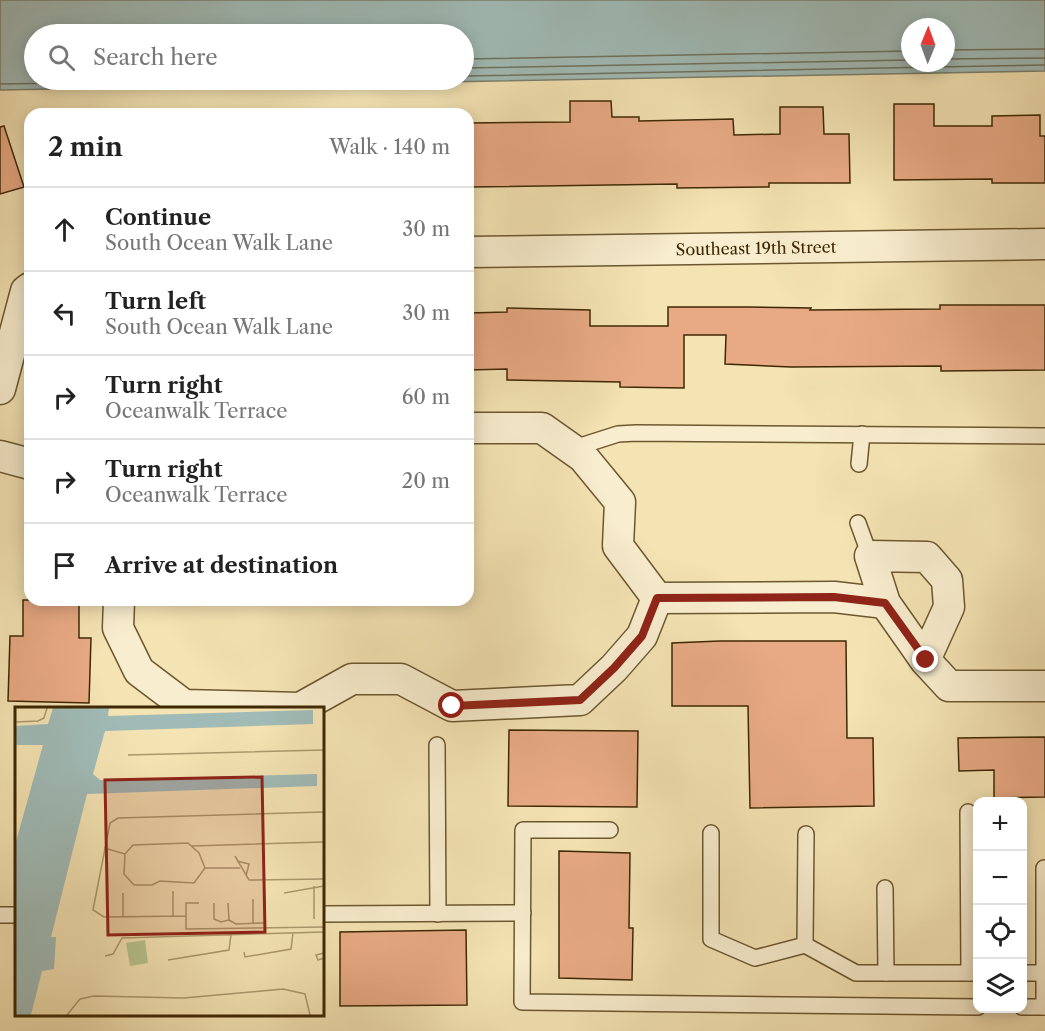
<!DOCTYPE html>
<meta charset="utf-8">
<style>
body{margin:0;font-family:"Libre Caslon Text",serif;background:#f6f6f6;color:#222}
.controls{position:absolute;right:18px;bottom:18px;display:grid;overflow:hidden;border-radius:12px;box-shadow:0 3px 15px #0003}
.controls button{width:54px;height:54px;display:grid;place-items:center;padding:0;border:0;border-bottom:2px solid #e0e0e0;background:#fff;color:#222;font:30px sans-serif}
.compass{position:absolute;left:901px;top:18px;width:54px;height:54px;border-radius:50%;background:#fff;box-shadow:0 3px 15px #0003;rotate:1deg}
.stop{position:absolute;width:18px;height:18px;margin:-14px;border:4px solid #8f2418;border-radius:50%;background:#fff}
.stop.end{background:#8f2418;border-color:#fff;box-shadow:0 2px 6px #0008}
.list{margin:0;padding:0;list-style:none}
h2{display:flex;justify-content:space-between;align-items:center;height:78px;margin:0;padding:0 24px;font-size:26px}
h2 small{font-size:20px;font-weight:400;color:#767676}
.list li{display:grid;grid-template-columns:39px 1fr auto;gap:18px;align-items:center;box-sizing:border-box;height:84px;padding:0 24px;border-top:2px solid #e0e0e0}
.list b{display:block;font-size:22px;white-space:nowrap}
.list p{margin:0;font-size:20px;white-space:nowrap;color:#767676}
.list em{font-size:20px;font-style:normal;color:#767676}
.icon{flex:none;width:33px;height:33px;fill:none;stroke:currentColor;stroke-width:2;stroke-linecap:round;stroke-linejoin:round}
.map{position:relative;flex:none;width:1045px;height:1031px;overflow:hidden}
.search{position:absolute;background:#fff;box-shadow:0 3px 15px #0003;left:24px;top:24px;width:450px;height:66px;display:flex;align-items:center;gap:15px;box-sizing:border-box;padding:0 21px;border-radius:33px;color:#767676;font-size:22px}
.panel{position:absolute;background:#fff;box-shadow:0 3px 15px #0003;left:24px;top:108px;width:450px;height:498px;border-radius:18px}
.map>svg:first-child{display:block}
.water{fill:#a0bbb7;stroke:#79806f;stroke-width:1.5;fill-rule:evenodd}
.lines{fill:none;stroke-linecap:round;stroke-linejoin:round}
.shore{stroke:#6f725d;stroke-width:1.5}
.building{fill:#e8aa85;stroke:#3e2803;stroke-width:1.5}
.service-casing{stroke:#6c572f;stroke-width:18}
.minor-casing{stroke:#6c572f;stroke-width:33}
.service{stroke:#f8edce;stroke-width:15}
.minor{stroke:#f8edce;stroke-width:30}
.route{stroke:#8f2418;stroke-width:8}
.labels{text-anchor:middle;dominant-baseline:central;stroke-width:4.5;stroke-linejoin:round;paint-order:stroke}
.street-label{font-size:16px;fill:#3e2803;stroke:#f8edce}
.inset-road{fill:none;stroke:#ab986d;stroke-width:1.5}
.view{fill:#8f2418;fill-opacity:0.15;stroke:#8f2418;stroke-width:3}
.inset-edge{fill:none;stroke:#3e2803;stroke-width:3}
</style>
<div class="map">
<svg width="1045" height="1031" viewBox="0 0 1045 1031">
<rect width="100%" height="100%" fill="#f4e3b3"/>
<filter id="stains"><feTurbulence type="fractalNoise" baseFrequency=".00333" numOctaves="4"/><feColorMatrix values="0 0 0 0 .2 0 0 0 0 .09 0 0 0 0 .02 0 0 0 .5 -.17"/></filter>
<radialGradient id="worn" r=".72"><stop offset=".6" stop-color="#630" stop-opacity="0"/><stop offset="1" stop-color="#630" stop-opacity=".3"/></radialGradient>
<path class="water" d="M 0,0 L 1045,0 L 1045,71 L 0,90 ZM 910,27 L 946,27 L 946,63 L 910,63 ZM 34,34 L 464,34 L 464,80 L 34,80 Z"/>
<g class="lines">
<g class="shore">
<polyline points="946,50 1045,49"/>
<polyline points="464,59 910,51"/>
<polyline points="946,59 1045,58"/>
<polyline points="464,68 910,60"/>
<polyline points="464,76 1045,65"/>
<polyline points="0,84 258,80"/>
</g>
</g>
<g class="building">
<polygon points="570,101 611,101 612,117 639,117 639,121 733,119 734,135 780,134 780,107 823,107 824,134 849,134 850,183 769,183 769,187 677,188 677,184 468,187 468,123 570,122"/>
<polygon points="894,104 934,104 934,126 992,126 992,116 1040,115 1040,136 1045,136 1045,183 992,183 992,179 894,180"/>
<polygon points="4,126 24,187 0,194 0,127"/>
<polygon points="940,305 1045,305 1045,370 941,371 941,366 791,367 725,364 726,335 684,335 684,388 620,387 620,382 507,380 507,369 468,370 468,313 507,312 507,308 590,310 590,326 668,326 668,307 749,307 811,308 810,310 940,309"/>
<polygon points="23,600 79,600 79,638 91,638 89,703 8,701 10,636 23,636"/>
<polygon points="720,641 846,641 847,738 873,738 874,806 750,808 748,706 672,706 672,643"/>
<polygon points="509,730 638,731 637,807 508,806"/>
<polygon points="1045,737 1045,797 994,798 994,770 959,771 958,738"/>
<polygon points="559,851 630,853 629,928 633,928 632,980 559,978"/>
<polygon points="466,930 467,1005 340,1006 340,932"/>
</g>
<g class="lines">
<defs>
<g id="service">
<polyline points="571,449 618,434 636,433 1045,436"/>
<polyline points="859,464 862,434"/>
<polyline points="858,523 870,556"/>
<polyline points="437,745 438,914"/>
<polyline points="968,812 969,973"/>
<polyline points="610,830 523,830 522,1002 978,1007"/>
<polyline points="711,833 711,939 755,958 805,945 806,834"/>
<polyline points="1044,868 1044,1007"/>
<polyline points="885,888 886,973"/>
<polyline points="322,914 523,913"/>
<polyline points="0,915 16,915"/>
<polyline points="805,945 856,973 978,973"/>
<polyline points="1022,973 1044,973"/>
<polyline points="1022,1007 1045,1007"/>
</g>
<g id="minor">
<polyline points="468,252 1045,244"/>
<polyline points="0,389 26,291 30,288"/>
<polyline points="468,428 542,428 583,457 620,502 618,546 657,598"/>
<polyline points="0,456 30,464"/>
<polyline points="657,598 834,597 885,603"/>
<polyline points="119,600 118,628 139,671 184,705 300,708 352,679 401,679 452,706 580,700 614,668 642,636 657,598"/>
<polyline points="925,660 949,607 947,580 927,557 870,556 885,603 925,660 949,686 1045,686"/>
</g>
</defs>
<use href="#service" class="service-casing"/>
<use href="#minor" class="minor-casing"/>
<use href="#service" class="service"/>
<use href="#minor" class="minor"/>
</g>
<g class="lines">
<polyline class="route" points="452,706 580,700 614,668 642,636 657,598 834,597 885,603 926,660"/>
</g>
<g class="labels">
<g class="street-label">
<text transform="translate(756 248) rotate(-1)">Southeast 19th Street</text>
</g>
</g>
<g transform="translate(15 707)">
<rect width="309" height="309" fill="#f4e3b3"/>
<path d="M 130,233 L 133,256 L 115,259 L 111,236 Z" fill="#b7c490"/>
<path d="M 38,1 L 94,1 L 93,9 L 298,3 L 298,17 L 90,24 L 78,67 L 85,73 L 302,67 L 302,79 L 72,87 L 36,230 L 41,230 L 39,262 L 27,264 L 16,308 L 0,308 L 0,138 L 28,38 L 0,38 L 0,19 L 33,17 Z" fill="#a0bbb7"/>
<path class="inset-road" d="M 0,15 L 23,14 L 29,11 L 32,1M 113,48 L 309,43M 177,139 L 309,135M 89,141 L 110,147 L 118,138 L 173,136 L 184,146 L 190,161M 110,147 L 109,167 L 119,178 L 137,178 L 145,174 L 179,176 L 190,161M 220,149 L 234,173 L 309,172M 222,154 L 234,157 L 231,169M 190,161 L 225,161M 299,179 L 299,212M 158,184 L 158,209M 108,186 L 108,210M 269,186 L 309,179M 238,192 L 238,217M 184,196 L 171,196 L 171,222 L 309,220M 199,196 L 199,212 L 206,215 L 214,213 L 213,196M 249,200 L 250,218M 171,209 L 89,210 L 78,203 L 95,116 L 103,111 L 309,105M 214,213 L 221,217 L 249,216M 229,245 L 230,250 L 276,242 L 278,226M 309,246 L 301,248 L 303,253 L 309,251M 90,249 L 98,247 L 107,231 L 309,225M 153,253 L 214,243 L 216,228M 52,308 L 65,292 L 79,289 L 169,291 L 268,282 L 290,287 L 295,308"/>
<path class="view" d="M 247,70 L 250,225 L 93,228 L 90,73 Z"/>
<rect width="309" height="309" class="inset-edge"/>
</g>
<rect width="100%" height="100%" filter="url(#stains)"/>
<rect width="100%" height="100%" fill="url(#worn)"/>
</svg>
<div class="controls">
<button>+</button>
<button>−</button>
<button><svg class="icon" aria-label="locate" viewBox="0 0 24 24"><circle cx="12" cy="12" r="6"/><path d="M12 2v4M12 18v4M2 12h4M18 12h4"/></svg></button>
<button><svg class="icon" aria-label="layers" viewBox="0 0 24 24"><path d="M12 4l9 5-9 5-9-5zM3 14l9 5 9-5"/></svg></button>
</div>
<svg class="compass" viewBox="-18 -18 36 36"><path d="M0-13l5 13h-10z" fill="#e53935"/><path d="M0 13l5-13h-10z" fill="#767676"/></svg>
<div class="stop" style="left:452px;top:706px"></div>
<div class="stop end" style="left:926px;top:660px"></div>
<div class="search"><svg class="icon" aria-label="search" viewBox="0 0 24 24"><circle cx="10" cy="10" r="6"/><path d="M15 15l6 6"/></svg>Search here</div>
<section class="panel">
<h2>2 min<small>Walk · 140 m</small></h2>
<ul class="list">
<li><svg class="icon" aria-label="ahead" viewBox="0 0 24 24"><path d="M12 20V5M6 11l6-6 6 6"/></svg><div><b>Continue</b><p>South Ocean Walk Lane</p></div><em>30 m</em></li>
<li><svg class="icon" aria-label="left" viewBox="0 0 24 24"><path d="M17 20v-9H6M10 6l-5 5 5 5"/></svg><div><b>Turn left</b><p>South Ocean Walk Lane</p></div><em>30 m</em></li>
<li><svg class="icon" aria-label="right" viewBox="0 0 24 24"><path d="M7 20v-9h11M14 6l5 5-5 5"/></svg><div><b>Turn right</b><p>Oceanwalk Terrace</p></div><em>60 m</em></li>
<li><svg class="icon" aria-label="right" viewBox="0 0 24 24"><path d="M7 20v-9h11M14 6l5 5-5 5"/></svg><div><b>Turn right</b><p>Oceanwalk Terrace</p></div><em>20 m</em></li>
<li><svg class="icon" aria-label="arrive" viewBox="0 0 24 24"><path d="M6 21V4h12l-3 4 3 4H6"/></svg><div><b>Arrive at destination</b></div></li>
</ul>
</section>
</div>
